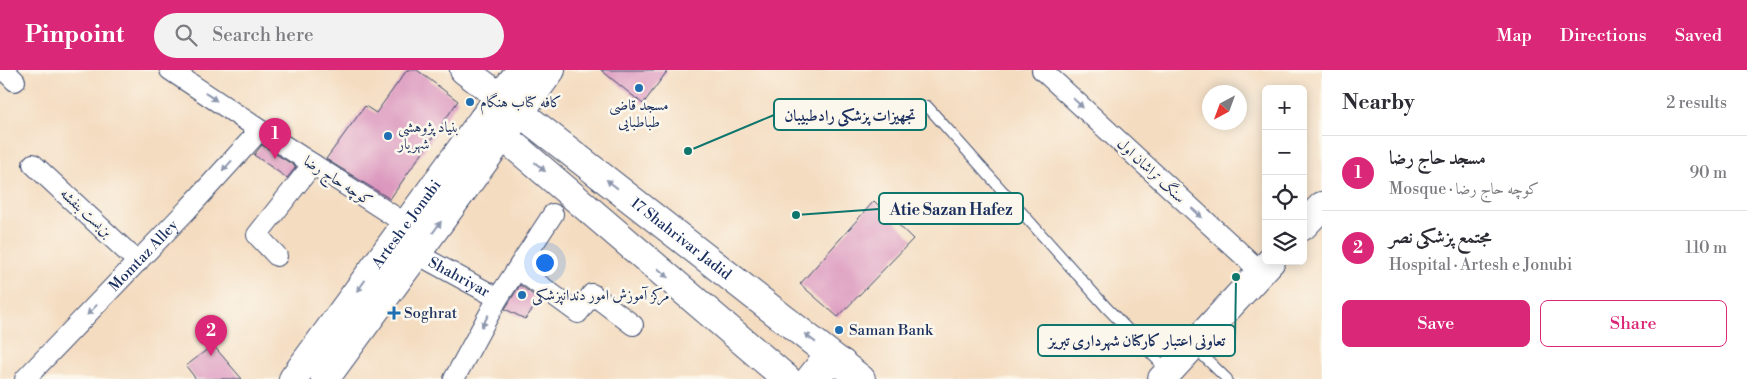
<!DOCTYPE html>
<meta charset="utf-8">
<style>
body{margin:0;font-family:"Libre Bodoni",Amiri,serif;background:#f2f2f3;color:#2b2b33}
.controls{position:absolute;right:15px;top:15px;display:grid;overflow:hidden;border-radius:8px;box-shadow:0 2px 12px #0003}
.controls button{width:45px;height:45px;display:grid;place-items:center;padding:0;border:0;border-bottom:1px solid #e1e1e2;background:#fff;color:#2b2b33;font:25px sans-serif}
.compass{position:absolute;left:1202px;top:15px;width:45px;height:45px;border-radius:50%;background:#fff;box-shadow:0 2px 12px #0003;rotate:221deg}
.you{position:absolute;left:544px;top:192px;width:18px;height:18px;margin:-12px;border:4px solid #fff;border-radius:50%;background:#1a73e8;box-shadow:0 0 0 8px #1a73e833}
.badge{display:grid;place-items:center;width:32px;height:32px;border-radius:50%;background:#db2777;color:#fff;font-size:16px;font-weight:700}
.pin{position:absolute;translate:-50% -41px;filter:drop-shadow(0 1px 2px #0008)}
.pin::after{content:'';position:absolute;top:26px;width:18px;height:15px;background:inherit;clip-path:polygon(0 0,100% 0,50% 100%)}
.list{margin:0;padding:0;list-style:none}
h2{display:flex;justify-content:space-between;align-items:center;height:65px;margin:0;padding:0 20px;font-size:21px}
h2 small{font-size:16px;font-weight:400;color:#7c7c81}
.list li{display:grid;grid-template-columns:32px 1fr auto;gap:15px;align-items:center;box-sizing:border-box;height:75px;padding:0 20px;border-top:1px solid #e1e1e2}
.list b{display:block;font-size:19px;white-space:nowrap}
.list p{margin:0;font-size:16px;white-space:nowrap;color:#7c7c81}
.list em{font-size:16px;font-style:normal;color:#7c7c81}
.actions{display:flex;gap:10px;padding:15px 20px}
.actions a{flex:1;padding:11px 0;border:1px solid #db2777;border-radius:8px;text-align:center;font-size:18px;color:#db2777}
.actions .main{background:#db2777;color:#fff}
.icon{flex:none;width:28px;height:28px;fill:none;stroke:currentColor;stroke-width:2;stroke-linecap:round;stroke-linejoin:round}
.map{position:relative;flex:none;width:1322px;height:309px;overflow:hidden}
header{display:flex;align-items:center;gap:30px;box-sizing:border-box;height:70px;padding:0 25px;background:#db2777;color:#fff}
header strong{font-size:24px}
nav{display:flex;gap:28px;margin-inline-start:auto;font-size:18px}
.search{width:350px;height:45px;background:#f2f2f3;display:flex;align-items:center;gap:12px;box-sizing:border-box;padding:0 18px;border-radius:28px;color:#7c7c81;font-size:19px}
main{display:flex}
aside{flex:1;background:#fff}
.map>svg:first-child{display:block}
.building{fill:#da93bc}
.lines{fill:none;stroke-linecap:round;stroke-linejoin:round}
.lane-casing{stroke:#3c496d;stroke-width:12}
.street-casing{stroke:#3c496d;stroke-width:22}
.secondary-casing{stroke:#3c496d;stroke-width:30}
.primary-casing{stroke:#3c496d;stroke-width:30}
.lane{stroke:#fff;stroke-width:10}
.street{stroke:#fff;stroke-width:20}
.secondary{stroke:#fff;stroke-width:28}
.primary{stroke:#fff;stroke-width:28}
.oneway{fill:#8d97ae}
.poi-dot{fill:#1f6fb2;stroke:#fbf7ec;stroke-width:2}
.labels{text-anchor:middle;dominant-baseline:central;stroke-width:5;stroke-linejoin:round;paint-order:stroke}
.poi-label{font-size:15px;fill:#1b2f5e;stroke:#fbf7ec;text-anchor:start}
.street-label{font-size:15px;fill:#1b2f5e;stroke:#fbf7ec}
.leader{fill:none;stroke:#0f766e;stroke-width:2}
.callout-dot{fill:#0f766e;stroke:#fbf7ec;stroke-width:2}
.callout{fill:#fbf7ec;stroke:#0f766e;stroke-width:2}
.callout-label{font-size:16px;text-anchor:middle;font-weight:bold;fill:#1b2f5e}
</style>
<header>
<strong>Pinpoint</strong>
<div class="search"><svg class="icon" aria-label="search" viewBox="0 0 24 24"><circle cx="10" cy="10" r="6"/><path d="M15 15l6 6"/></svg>Search here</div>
<nav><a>Map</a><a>Directions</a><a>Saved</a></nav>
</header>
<main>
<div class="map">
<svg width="1322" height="309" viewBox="0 0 1322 309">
<rect width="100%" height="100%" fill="#fbf7ec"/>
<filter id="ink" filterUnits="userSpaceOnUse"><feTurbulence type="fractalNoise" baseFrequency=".02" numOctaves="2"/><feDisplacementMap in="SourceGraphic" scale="10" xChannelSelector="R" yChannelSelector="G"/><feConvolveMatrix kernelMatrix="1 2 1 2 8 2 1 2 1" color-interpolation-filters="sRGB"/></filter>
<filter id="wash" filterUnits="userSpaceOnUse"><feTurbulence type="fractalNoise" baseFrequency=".0096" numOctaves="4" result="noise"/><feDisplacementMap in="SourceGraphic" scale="20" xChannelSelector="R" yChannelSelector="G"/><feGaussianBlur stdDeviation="1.12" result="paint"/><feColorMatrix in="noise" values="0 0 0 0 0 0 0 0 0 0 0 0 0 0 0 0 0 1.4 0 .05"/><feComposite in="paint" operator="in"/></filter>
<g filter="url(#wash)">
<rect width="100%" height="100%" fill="#f4dcc0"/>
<g id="blocks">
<g class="building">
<polygon points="407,0 417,0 458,31 390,129 326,89 365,36 376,43"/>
<polygon points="601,0 668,0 643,34"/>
<polygon points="262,75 296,97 287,108 254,85"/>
<polygon points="874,131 913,169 838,247 800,214"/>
<polygon points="520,215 540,230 525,249 505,239"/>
<polygon points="213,275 242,309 196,309 186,296"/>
</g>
</g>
</g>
<g filter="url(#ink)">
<use href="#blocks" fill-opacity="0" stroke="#3c496d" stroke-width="1"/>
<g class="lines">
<defs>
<g id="lane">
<polyline points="927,36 1106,237 1168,301"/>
<polyline points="1193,276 1227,309"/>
</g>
<g id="street">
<polyline points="4,0 15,11"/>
<polyline points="170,0 260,60 406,154"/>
<polyline points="1042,0 1261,202"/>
<polyline points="33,94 138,192"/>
<path id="s1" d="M 417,184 L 498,228 L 454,309"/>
<polyline points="277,186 257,165 313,94"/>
<polyline points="518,199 578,243 592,224 633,255"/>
<polyline points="498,228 553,144"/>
<path id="s2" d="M 25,309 L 187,140 L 260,60"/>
</g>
<g id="secondary">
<polyline points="464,0 500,27"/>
<polyline points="1303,156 1322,136"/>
<polyline points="1162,309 1271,191"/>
</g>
<g id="primary">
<path id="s3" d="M 500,27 L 861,309"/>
<polyline points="483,49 787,309"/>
<path id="s4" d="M 293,309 L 483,49 L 521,0"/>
<polyline points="325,309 551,0"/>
<polyline points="810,309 821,295 842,293"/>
</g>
</defs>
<use href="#lane" class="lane-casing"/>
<use href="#street" class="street-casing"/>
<use href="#secondary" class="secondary-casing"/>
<use href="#primary" class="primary-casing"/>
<use href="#lane" class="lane"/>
<use href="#street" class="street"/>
<use href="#secondary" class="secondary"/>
<use href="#primary" class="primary"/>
</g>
<defs><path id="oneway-solid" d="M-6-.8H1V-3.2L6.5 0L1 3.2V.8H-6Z" transform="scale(1.25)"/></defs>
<g class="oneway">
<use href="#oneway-solid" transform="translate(211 27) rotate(34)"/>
<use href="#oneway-solid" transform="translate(1078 33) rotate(43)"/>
<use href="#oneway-solid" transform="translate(227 96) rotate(132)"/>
<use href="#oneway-solid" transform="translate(540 97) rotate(41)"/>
<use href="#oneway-solid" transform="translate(612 114) rotate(-142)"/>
<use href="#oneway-solid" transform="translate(1197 143) rotate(43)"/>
<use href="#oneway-solid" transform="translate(437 157) rotate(-54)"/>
<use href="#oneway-solid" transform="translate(663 203) rotate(41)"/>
<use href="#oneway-solid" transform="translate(361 216) rotate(126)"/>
<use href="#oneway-solid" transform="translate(92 240) rotate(134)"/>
<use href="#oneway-solid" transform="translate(485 251) rotate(119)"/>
<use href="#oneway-solid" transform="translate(810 268) rotate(-142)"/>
</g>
</g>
<g class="poi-dot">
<circle cx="639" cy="18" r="5"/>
<circle cx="470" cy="32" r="5"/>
<circle cx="388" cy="66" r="5"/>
<circle cx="522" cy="225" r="5"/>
<path d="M391.5 235.5h5v5h5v5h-5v5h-5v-5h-5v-5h5z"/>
<circle cx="839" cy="260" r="5"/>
</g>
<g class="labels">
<g class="poi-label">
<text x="480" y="32">کافه کتاب هنگام</text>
<text x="639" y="35" text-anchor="middle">مسجد قاضی<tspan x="639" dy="17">طباطبایی</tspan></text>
<text x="398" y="57">بنیاد پژوهشی<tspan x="398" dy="17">شهریار</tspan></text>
<text x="532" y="225">مرکز آموزش امور دندانپزشکی</text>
<text x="404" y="243">Soghrat</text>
<text x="849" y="260">Saman Bank</text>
</g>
<g class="street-label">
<text transform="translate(1151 101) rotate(43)">سنگ تراشان اول</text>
<text transform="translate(338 111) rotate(33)">کوچه حاج رضا</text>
<text transform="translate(86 143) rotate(43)">بن‌بست بنفشه</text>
<text stroke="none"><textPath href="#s4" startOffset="192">Artesh e Jonubi</textPath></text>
<text stroke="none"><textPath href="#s3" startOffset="230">17 Shahrivar Jadid</textPath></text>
<text stroke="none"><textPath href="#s2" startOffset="171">Momtaz Alley</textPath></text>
<text stroke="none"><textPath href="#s1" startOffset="48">Shahriyar</textPath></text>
</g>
</g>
<path class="leader" d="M688 81L774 45M796 145L879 139M1236 207L1235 271"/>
<g class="callout-dot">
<circle cx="688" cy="81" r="5"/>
<circle cx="796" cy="145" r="5"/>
<circle cx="1236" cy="207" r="5"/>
</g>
<g class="callout">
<rect x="774" y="29" width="152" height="31" rx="5"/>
<rect x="879" y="123" width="144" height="31" rx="5"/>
<rect x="1038" y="255" width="197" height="31" rx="5"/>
</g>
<g class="callout-label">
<text x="850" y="51">تجهیزات پزشکی رادطبیبان</text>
<text x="951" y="145">Atie Sazan Hafez</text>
<text x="1137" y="276">تعاونی اعتبار کارکنان شهرداری تبریز</text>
</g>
</svg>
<div class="controls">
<button>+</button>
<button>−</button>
<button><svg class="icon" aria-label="locate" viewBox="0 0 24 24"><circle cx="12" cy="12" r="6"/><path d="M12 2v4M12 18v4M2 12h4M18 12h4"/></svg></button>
<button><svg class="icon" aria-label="layers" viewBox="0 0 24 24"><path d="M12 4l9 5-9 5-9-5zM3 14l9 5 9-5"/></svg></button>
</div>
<svg class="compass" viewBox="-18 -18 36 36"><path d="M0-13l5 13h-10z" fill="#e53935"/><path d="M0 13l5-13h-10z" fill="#7c7c81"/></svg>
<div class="you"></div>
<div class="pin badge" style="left:275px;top:89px">1</div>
<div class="pin badge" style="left:211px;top:286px">2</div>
</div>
<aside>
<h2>Nearby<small>2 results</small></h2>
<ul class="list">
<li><span class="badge">1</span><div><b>مسجد حاج رضا</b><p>Mosque · کوچه حاج رضا</p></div><em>90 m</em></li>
<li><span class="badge">2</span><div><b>مجتمع پزشکی نصر</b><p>Hospital · Artesh e Jonubi</p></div><em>110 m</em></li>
</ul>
<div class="actions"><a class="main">Save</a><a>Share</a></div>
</aside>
</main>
